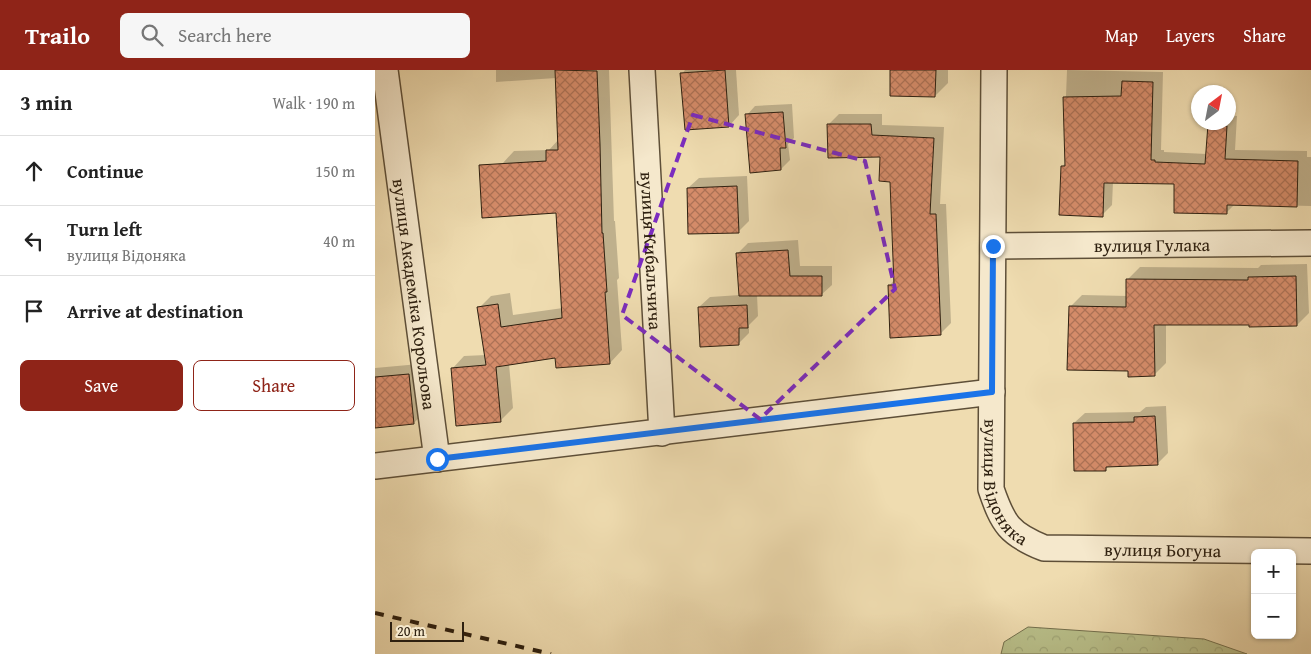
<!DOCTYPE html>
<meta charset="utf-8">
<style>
body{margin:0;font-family:"Gentium Book Plus",serif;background:#f6f6f6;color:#222}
.controls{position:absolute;right:15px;bottom:15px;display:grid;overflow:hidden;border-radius:8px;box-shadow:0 1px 4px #0004}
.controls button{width:45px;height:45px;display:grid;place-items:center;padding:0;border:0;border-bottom:1px solid #e0e0e0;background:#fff;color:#222;font:25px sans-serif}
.compass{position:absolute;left:816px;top:15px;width:45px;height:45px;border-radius:50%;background:#fff;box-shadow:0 1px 4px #0004;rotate:32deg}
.scale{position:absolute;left:15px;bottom:12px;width:74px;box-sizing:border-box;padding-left:5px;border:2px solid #2e2010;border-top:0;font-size:14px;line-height:18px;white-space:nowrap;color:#2e2010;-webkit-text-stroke:4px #f5e8cc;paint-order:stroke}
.stop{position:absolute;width:15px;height:15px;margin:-11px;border:4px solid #1a73e8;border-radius:50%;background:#fff}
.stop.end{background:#1a73e8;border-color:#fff;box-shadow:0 1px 5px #0008}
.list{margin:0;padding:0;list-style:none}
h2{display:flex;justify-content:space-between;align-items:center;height:65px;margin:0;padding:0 20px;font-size:21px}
h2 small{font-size:16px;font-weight:400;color:#767676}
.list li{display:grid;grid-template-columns:32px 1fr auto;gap:15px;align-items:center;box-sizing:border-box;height:70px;padding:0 20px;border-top:1px solid #e0e0e0}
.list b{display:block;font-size:19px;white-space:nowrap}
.list p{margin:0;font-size:16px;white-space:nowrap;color:#767676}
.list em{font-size:16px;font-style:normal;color:#767676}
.actions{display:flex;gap:10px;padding:15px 20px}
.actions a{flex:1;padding:11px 0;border:1px solid #8f2418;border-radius:8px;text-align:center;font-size:18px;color:#8f2418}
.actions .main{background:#8f2418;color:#fff}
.icon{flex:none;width:28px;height:28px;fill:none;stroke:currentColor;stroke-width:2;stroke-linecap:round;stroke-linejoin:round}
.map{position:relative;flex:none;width:936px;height:584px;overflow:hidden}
header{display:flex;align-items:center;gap:30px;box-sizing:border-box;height:70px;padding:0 25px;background:#8f2418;color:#fff}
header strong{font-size:24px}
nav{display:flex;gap:28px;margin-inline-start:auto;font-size:18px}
.search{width:350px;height:45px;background:#f6f6f6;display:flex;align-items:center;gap:12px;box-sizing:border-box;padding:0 18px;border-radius:8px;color:#767676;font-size:19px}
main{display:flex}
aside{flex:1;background:#fff}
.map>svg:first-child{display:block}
.forest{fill:url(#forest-crowns);stroke:#74704e}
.shadow{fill:#0003}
.building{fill:url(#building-cross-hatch);stroke:#2e2010}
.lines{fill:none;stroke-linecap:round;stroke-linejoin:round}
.minor-casing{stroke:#5e4f38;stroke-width:28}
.minor{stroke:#f5e8cc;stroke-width:25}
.rail{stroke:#2e2010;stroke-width:4;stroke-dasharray:9 9;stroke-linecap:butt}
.route{stroke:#1a73e8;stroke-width:6}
.marked{fill:none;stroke:#7b2cbf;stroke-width:4;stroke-dasharray:10 6;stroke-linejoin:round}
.labels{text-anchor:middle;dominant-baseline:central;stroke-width:5;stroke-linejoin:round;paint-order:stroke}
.street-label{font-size:18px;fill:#2e2010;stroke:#f5e8cc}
</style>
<header>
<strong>Trailo</strong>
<div class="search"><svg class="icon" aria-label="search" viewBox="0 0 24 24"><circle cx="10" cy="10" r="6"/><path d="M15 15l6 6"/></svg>Search here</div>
<nav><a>Map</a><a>Layers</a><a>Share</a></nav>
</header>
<main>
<aside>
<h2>3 min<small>Walk · 190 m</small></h2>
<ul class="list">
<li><svg class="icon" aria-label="ahead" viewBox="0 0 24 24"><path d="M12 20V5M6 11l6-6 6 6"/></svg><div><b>Continue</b></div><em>150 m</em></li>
<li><svg class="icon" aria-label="left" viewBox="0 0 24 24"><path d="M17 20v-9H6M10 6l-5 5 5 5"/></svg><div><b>Turn left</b><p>вулиця Відоняка</p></div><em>40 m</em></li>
<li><svg class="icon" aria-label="arrive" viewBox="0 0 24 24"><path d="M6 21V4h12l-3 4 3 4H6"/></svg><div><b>Arrive at destination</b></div></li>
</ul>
<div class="actions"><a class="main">Save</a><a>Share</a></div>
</aside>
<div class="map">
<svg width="936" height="584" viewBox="0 0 936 584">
<defs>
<pattern id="forest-crowns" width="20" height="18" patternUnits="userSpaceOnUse" patternTransform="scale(1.25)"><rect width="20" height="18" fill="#b9c08b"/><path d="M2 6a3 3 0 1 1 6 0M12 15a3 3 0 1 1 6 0" fill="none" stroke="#9fa577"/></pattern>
<pattern id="building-cross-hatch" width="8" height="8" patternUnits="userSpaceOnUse" patternTransform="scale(1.25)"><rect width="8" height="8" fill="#d58c6a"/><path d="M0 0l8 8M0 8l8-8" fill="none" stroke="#ad7256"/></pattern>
</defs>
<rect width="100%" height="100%" fill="#efdcb0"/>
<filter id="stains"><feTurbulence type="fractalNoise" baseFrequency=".004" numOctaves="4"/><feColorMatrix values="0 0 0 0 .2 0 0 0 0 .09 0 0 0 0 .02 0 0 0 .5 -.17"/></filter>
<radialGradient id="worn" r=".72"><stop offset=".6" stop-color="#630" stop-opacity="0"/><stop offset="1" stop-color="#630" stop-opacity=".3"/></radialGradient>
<polygon class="forest" points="653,557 829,569 872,584 626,584 629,572"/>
<g class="shadow">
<polygon points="121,0 234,0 239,151 240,151 244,208 242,210 247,280 235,293 181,286 134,294 138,338 126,350 77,299 89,286 111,285 104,238 116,226 135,223 138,245 188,238 182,141 127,94 139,81 174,80 184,69 181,8 121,12"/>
<polygon points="310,0 361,0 364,45 354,56 311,59 307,4"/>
<polygon points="516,0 573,0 573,13 560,26"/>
<polygon points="692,0 788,2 786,80 789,80 789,82 832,84 834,55 837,52 854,52 854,45 862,46 860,80 932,81 932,87 936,87 936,136 860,134 851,143 801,113 738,112 737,135 727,145 687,96 691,93 690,27 691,26"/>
<polygon points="417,34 419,68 413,74 415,90 406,99 372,45 380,36"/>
<polygon points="464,44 507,44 507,55 569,57 565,134 571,134 576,253 565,264 514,216 520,209 517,110 507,86 453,55"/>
<polygon points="372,106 374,151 363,162 313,118 324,108"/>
<polygon points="423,170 425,196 457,196 457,215 446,225 382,225 383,246 374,255 374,263 364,273 324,237 335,227 365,225 362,184 373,173"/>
<polygon points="932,194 934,243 922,255 791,254 791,293 779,305 755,300 695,237 707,225 753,226 753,209 765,197 883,198 886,195"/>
<polygon points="44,294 49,342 39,353 0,356 0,298"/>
<polygon points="791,336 793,383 782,394 735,395 730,400 699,353 710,343 765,342 771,337"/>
</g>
<g class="building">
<polygon points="180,0 222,1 225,74 227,163 228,163 232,222 230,222 235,294 181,298 180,288 121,297 126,352 81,356 76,298 111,295 102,237 123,234 126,257 187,248 181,143 107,148 104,95 171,91 171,80 183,80"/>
<polygon points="350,0 354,57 310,60 305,3"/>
<polygon points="515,0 561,0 560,27 515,26"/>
<polygon points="747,11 778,12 776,90 780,90 780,92 830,94 833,54 852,56 850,89 923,91 922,137 852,135 852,144 799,143 799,114 729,113 728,147 684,145 686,96 690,96 688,27 746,26"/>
<polygon points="408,42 411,78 405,78 406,100 375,103 370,44"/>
<polygon points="452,54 496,54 497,65 559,68 555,144 561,144 566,265 515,268 513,215 519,215 515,112 504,111 505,87 453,88"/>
<polygon points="362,116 364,163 313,164 312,118"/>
<polygon points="413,180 415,206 447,206 447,226 364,226 361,183"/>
<polygon points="921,206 922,256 874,257 874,255 779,255 780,306 753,307 753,301 692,300 694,236 751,237 751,209 873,210 873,207"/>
<polygon points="372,235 373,258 364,258 364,275 325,277 323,237"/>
<polygon points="34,304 39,354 0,358 0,307"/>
<polygon points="780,346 783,395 731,397 731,401 699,401 698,353 759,352 759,347"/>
</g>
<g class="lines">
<defs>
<g id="minor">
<path id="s1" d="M 10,0 L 62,389"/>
<path id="s2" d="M 267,0 L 287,363"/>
<path id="s3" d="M 619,0 L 616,419 C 628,454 634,464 669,478 L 936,481"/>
<path id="s4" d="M 618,176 L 936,173"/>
<polyline points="0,396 617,322"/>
</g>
</defs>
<use href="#minor" class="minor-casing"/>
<use href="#minor" class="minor"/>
<polyline class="rail" points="0,543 176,584"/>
</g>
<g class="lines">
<polyline class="route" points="62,389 617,322 618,176"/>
</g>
<path class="marked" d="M 318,45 L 490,91 L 520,219 L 385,349 L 247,245 Z"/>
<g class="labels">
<g class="street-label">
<text stroke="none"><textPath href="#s4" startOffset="159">вулиця Гулака</textPath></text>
<text stroke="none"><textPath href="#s2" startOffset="181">вулиця Кибальчича</textPath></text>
<text stroke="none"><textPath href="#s1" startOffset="226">вулиця Академіка Корольова</textPath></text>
<text stroke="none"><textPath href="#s3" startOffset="416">вулиця Відоняка</textPath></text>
<text stroke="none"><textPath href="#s3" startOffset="621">вулиця Богуна</textPath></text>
</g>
</g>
<rect width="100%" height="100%" filter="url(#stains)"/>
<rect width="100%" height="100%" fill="url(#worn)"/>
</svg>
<div class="controls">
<button>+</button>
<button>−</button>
</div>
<svg class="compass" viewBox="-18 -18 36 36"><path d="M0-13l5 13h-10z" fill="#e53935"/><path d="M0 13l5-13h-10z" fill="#767676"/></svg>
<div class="scale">20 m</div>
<div class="stop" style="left:62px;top:389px"></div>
<div class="stop end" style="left:618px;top:176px"></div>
</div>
</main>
